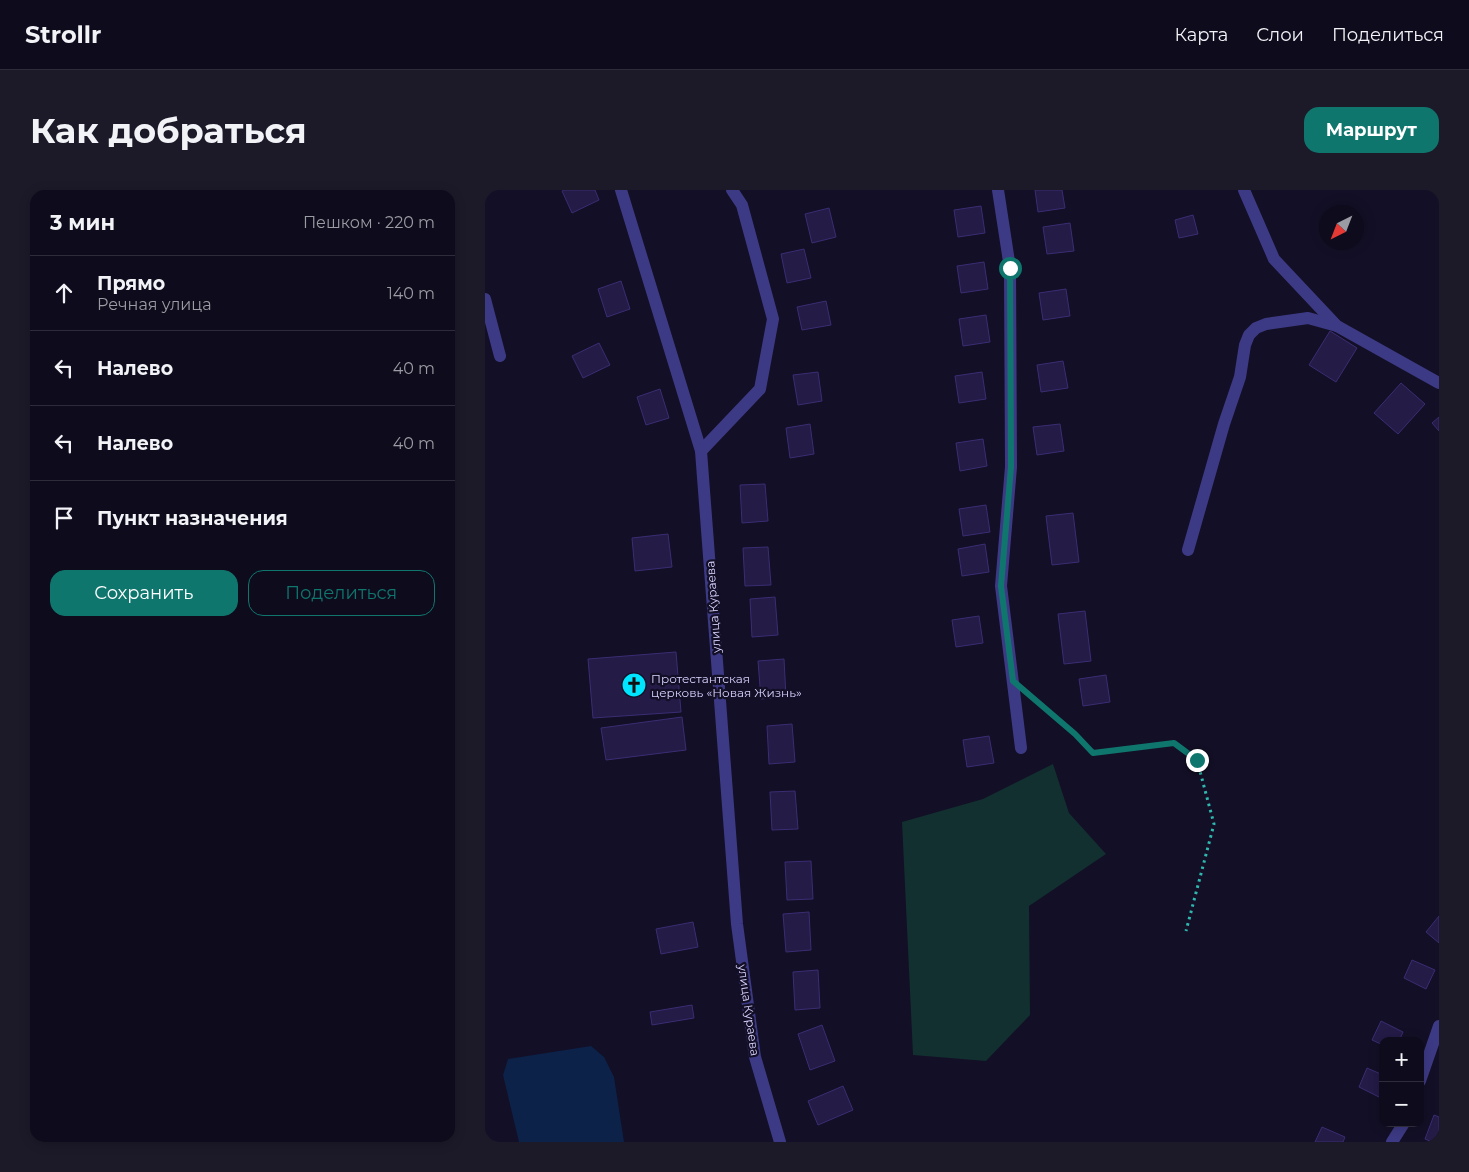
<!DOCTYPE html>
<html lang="ru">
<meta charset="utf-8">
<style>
body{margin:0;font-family:Montserrat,sans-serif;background:#1c1929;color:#f1f3f6}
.controls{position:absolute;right:15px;bottom:15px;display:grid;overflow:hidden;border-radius:10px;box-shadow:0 2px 12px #0003}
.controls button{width:45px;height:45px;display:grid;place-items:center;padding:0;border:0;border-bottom:1px solid #2e2b3b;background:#0e0b1c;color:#f1f3f6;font:25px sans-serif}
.compass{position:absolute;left:834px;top:15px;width:45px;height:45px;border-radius:50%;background:#0e0b1c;box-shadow:0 2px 12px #0003;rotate:222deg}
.stop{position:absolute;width:15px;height:15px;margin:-11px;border:4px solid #0f766e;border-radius:50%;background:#fff}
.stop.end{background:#0f766e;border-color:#fff;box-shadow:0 1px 5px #0008}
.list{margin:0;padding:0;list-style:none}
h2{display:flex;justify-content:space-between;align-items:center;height:65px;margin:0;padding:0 20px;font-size:21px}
h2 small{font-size:16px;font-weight:400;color:#9b9ba3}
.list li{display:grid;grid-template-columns:32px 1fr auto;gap:15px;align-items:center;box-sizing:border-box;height:75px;padding:0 20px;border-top:1px solid #2e2b3b}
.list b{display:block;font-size:19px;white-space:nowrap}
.list p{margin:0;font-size:16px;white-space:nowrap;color:#9b9ba3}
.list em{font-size:16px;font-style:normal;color:#9b9ba3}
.actions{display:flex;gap:10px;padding:15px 20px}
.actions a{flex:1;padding:11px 0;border:1px solid #0f766e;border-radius:15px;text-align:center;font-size:18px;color:#0f766e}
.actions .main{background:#0f766e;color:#fff}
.icon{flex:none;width:28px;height:28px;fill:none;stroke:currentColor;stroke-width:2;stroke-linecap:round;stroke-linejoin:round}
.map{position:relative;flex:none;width:954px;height:952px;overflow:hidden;border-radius:15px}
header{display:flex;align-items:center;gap:30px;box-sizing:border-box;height:70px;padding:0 25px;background:#0e0b1c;border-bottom:1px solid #2e2b3b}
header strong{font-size:24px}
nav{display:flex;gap:28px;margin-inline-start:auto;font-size:18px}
.intro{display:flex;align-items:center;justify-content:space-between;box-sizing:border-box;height:120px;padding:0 30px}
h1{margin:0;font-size:35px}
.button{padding:12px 22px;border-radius:15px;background:#0f766e;color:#fff;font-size:18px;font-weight:700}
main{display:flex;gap:30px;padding:0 30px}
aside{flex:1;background:#0e0b1c;border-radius:15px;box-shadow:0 2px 12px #0003}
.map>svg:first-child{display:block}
.green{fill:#12302f}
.water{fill:#0c2248}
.building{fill:#241b47;stroke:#3b2d73}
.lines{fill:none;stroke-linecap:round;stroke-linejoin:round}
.path{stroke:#2fb8b0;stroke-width:3;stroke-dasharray:2.5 4;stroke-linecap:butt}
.minor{stroke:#3d3a85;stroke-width:12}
.route{stroke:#0f766e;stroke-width:6}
.labels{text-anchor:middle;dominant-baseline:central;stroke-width:4.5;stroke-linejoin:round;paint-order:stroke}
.street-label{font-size:12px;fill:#d9d4ff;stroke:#130f26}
.poi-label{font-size:12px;fill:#d9d4ff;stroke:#130f26;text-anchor:start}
</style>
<header>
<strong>Strollr</strong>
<nav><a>Карта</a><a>Слои</a><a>Поделиться</a></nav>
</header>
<div class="intro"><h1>Как добраться</h1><a class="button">Маршрут</a></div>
<main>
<aside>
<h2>3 мин<small>Пешком · 220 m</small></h2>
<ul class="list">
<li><svg class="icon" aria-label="ahead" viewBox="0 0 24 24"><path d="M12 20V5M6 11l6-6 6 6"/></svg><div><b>Прямо</b><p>Речная улица</p></div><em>140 m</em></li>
<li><svg class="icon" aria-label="left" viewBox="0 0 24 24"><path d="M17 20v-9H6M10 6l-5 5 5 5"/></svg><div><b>Налево</b></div><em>40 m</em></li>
<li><svg class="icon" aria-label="left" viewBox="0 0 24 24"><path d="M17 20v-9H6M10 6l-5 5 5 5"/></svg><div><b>Налево</b></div><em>40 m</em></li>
<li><svg class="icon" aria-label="arrive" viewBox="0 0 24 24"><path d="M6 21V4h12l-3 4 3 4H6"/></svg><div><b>Пункт назначения</b></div></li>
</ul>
<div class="actions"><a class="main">Сохранить</a><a>Поделиться</a></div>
</aside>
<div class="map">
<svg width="954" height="952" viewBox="0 0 954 952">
<rect width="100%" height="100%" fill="#130f26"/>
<polygon class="green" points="568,574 584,623 621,664 544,716 545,825 501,871 428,865 417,632 498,609"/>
<polygon class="water" points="106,856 119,867 129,887 139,952 34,952 18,885 23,869"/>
<g class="building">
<polygon points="79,0 110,0 114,10 87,23 77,1"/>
<polygon points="550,0 577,0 580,18 553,22"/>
<polygon points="496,16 500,43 473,47 469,20"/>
<polygon points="344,18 351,47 327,53 320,24"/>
<polygon points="708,25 713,44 694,48 690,30"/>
<polygon points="585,33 589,61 562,64 558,37"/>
<polygon points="319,59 326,88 302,93 296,64"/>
<polygon points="499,72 503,99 476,103 472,76"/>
<polygon points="136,91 145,119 122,127 113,99"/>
<polygon points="581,99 585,126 558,130 554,103"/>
<polygon points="341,111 346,135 317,140 312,117"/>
<polygon points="501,125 505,152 478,156 474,129"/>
<polygon points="845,141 872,158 851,192 824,175"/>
<polygon points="114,153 125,175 98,188 87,166"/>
<polygon points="578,171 583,198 556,202 552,175"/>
<polygon points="333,182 337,211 313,215 308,185"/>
<polygon points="497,182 501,209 474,213 470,186"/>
<polygon points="916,193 940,214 913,244 889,223"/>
<polygon points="175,199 184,228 161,235 152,207"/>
<polygon points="954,227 954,241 947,233"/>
<polygon points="325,234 329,264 305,268 301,238"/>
<polygon points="575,234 579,261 552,265 548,237"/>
<polygon points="498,249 502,276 475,281 471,253"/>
<polygon points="280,294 283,331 257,333 255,295"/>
<polygon points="501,315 505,342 478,346 474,319"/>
<polygon points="588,323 594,372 567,375 561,326"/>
<polygon points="183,344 187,377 150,381 147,348"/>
<polygon points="500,354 504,382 477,386 473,359"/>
<polygon points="283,357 286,395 260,396 258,358"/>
<polygon points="290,407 293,445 267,447 265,409"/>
<polygon points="600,421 606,471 579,474 573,424"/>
<polygon points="494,426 498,453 471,457 467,430"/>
<polygon points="191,462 196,522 108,528 103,469"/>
<polygon points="299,469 301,507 276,509 273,471"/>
<polygon points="621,485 625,512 598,516 594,489"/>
<polygon points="197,527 201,560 121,570 116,538"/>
<polygon points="307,534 310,572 284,574 282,536"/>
<polygon points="504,546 509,573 482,577 478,550"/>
<polygon points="310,601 313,639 287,640 285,602"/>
<polygon points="326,671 328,709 302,710 300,672"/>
<polygon points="324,722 326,760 301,762 298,724"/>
<polygon points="954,726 954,753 941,742"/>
<polygon points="208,732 213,757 176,764 171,739"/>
<polygon points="927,770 950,780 941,799 919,788"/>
<polygon points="333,780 335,818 310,820 308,782"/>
<polygon points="207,815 209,828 167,835 165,822"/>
<polygon points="896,831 918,842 914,851 898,851 898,855 887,850"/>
<polygon points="337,835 350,871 325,880 313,844"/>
<polygon points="882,878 898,885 896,908 874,897"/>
<polygon points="358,896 368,920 333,935 323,911"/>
<polygon points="949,925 954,927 954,952 947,952 940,949"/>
<polygon points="837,937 860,947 858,952 830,952"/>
</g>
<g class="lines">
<polyline class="path" points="545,506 590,544 608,563 689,553 712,570 729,634 701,741"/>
<g class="minor">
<polyline points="136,0 216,261"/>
<polyline points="247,0 257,15 288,129 275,199 216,261 252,734 270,867 295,952"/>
<polyline points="513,0 525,78 526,277 516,396 536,558"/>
<polyline points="759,0 789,69 852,136 954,193"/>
<polyline points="0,109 15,166"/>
<polyline points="703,360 739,234 755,187 760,155 764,145 771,138 781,134 823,128 852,136"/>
<polyline points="935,891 954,836"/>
<polyline points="907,952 919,933"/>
</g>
</g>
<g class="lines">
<polyline class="route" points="525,78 526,277 516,396 528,491 590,544 608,563 689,553 712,570"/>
</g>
<defs>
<symbol id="church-disc" viewBox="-11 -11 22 22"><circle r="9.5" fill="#00e5ff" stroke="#130f26"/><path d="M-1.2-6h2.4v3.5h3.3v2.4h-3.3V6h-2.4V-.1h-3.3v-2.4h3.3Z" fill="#111"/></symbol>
</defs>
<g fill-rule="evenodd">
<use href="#church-disc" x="135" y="481" width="28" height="28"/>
</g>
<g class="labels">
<g class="street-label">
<text transform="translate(228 417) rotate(-94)">улица Кураева</text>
<text transform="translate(264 820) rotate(82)">улица Кураева</text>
</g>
<g class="poi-label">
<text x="166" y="488">Протестантская<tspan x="166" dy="14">церковь «Новая Жизнь»</tspan></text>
</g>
</g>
</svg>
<div class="controls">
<button>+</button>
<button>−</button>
</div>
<svg class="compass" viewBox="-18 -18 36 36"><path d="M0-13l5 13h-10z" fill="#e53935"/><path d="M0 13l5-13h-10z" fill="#9b9ba3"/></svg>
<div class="stop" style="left:525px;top:78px"></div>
<div class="stop end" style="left:712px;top:570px"></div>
</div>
</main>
